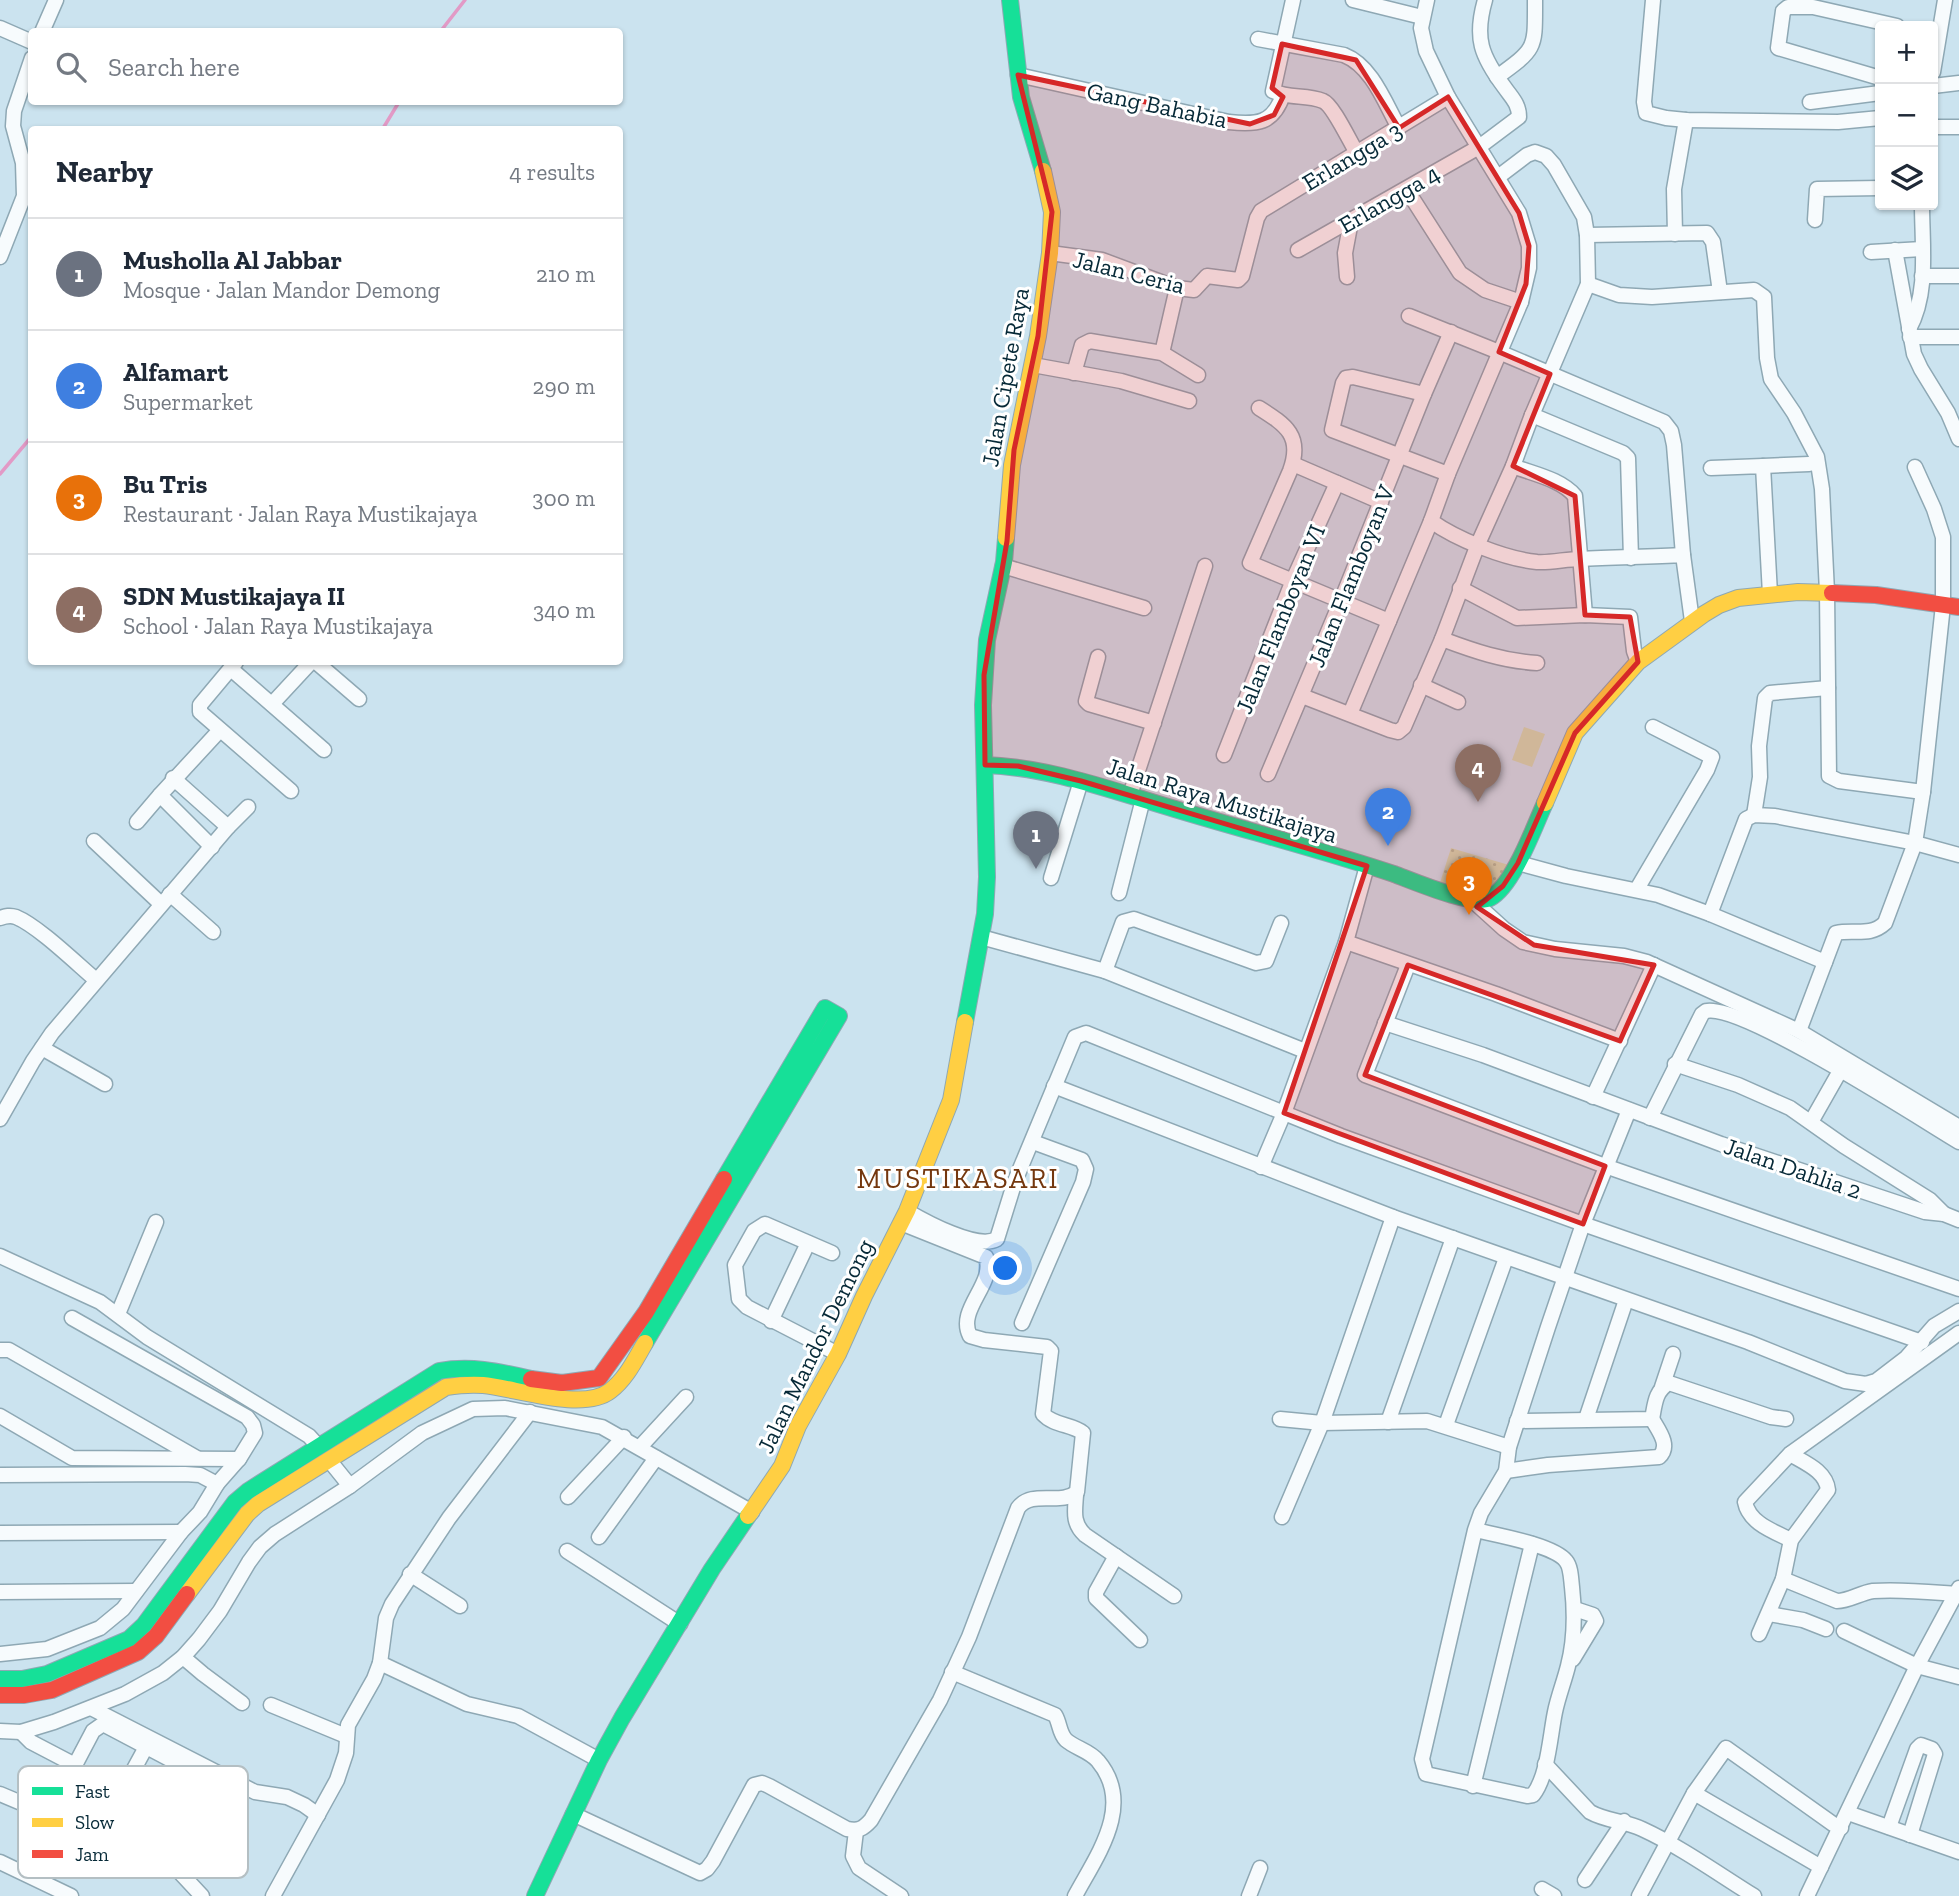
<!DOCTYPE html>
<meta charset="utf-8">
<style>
body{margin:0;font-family:"Zilla Slab",serif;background:#f6f6f7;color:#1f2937}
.controls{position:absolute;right:21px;top:21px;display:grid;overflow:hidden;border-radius:7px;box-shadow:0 2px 5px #0004}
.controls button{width:63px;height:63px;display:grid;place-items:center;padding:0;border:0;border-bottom:2px solid #e0e1e3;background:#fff;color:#1f2937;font:35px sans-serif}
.you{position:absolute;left:1006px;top:1269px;width:24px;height:24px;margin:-18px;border:5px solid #fff;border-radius:50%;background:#1a73e8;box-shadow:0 0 0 10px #1a73e833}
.badge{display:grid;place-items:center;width:46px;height:46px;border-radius:50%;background:#4b6a77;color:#fff;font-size:23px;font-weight:700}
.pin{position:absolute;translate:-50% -58px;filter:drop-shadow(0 2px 4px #0008)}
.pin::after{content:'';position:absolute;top:37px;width:24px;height:21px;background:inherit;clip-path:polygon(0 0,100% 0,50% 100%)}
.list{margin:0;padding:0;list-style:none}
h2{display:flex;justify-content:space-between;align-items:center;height:91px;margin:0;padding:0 28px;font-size:30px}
h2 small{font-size:23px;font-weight:400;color:#747a83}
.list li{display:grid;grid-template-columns:46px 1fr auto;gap:21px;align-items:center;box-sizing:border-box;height:112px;padding:0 28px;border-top:2px solid #e0e1e3}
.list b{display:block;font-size:26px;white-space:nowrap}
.list p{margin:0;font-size:23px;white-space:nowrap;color:#747a83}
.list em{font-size:23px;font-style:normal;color:#747a83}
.icon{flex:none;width:38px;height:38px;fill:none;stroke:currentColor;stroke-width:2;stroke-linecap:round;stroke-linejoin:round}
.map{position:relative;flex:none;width:1959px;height:1896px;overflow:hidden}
.search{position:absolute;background:#fff;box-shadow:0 2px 5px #0004;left:28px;top:28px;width:595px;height:77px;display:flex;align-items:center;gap:18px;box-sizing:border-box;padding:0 24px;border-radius:7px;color:#747a83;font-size:26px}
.panel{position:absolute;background:#fff;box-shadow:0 2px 5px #0004;left:28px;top:126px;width:595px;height:539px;border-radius:7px}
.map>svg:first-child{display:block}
.grass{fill:url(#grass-dots)}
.garden{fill:#cfdbb6}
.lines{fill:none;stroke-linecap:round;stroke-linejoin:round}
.stream{stroke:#e29ac6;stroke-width:3.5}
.street-casing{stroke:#8ea8b4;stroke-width:17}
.fast-casing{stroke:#8ea8b4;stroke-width:18}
.slow-casing{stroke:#8ea8b4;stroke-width:18}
.jam-casing{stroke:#8ea8b4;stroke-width:18}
.street{stroke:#f7fbfd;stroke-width:14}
.fast{stroke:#16e098;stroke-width:16}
.slow{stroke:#ffcf43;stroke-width:16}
.jam{stroke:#f24e42;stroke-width:16}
.marked{fill:#d62828;fill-opacity:0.2;stroke:#d62828;stroke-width:5;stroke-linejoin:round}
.labels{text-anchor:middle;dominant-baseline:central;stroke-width:6;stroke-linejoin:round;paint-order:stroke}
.street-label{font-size:24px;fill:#062937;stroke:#fff}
.quarter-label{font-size:28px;letter-spacing:2px;fill:#74370e;stroke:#fff}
.key{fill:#fff;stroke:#b4bfc3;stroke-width:2}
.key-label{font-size:19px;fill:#062937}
</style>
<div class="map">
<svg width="1959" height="1896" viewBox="0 0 1959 1896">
<defs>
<pattern id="grass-dots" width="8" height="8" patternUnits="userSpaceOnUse" patternTransform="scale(1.75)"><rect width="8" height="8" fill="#cfdbb6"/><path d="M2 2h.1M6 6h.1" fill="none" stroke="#b0bc9d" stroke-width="1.8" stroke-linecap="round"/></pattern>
</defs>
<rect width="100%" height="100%" fill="#cbe3ef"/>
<polygon class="grass" points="1451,848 1509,865 1488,895 1439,886"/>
<polygon class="garden" points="1524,727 1545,734 1532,767 1512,760"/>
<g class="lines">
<g class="stream">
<polyline points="440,32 465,0"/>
<polyline points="382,130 399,102"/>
<polyline points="0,474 32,436"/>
</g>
<defs>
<g id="street">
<path d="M 1293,0 L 1273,91 C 1288,99 1307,94 1323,101 C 1333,105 1350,142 1357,153"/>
<polyline points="1353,0 1422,17"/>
<path d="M 1427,0 L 1421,28 L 1426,51 L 1448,97 L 1519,213 L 1529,246 L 1529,268 L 1521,302 L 1448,474 L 1431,521 C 1456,539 1505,559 1537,562 C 1551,563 1566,559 1580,559 C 1614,557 1649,557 1683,555 L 1692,621"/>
<polyline points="1653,0 1644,102 1646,113 1666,118 1686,120 1838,122 1880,118"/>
<polyline points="0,28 32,42"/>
<polyline points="42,32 56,0"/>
<path d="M 1258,39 L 1344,55 C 1372,66 1385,103 1399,128"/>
<polyline points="1933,72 1945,0"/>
<path d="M 1018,75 L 1229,122 C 1257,125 1273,124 1283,95"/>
<path d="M 1497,77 C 1537,48 1535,49 1535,0"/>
<polyline points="1880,78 1778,48 1783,11 1788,7 1813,7 1897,26"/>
<polyline points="1933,86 1959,83"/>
<polyline points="1810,102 1880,93"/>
<polyline points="1933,127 1959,127"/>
<polyline points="1407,190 1460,273 1485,290 1521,302"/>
<polyline points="1815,220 1817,189 1880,188"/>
<polyline points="1675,234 1674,189 1686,120"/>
<polyline points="1587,235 1707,233 1713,242 1720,292"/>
<path d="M 1298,250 L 1479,147 L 1519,117 C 1519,104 1512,98 1505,88 C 1481,56 1474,38 1485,0"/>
<polyline points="1895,250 1914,354 1921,369 1948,413 1959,439"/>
<polyline points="1871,252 1922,249"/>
<polyline points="1050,253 1102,260 1177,288 1194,290 1207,276 1238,280 1242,276 1257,218 1261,211 1448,97"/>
<polyline points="0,257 24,196 23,163 13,126 14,111 32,58"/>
<polyline points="1922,276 1959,276"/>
<polyline points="1347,277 1345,253 1351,221"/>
<polyline points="1588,284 1619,295 1652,297 1754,290 1764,297 1767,358 1771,379 1794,413 1817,457 1822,489 1827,592 1829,776 1839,781 1923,792"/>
<polyline points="1409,316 1499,352 1664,422 1671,431 1674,445 1683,555"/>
<path d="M 1909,329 C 1929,293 1922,245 1922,205"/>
<polyline points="1910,337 1959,337"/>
<polyline points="1162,353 1177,288"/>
<polyline points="1033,365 1121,381 1189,401"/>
<polyline points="1074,373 1082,345 1090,341 1162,353 1198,375"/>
<polyline points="1424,394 1353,377 1346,378 1343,383 1332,430 1448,474"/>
<path d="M 1259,408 C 1286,425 1303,436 1290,471 L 1250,563 L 1389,621"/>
<polyline points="1532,415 1623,453 1628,458 1631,558"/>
<polyline points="1293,464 1381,502"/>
<path d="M 1513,466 C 1533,474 1561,479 1575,496 L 1585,615"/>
<polyline points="1763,466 1809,464"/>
<polyline points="1711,468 1763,466 1770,594"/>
<polyline points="1003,566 1144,608"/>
<polyline points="1460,588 1517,618 1585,615 1630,617 1634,651 1638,662"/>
<path d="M 1442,639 C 1474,651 1503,661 1537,663"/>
<polyline points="1098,657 1086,701 1089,704 1154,723"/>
<polyline points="236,662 200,705 200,712 291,791"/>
<polyline points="316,662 359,699"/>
<polyline points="231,669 324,750"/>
<polyline points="1421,685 1458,702"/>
<polyline points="1302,696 1390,730 1398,732 1404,727 1442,639 1478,544 1513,466 1532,415 1588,284 1587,235 1584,217 1554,165 1546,156 1535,152 1527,155 1498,177"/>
<polyline points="272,704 311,662"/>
<polyline points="1350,714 1431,521"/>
<polyline points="1224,755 1293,580 1337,483"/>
<polyline points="1268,774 1341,601 1424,394 1451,332"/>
<polyline points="1130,795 1205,566"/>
<polyline points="1754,815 1760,777 1759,746 1765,698 1770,693 1828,688"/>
<polyline points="137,822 160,795"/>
<polyline points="228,827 248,807"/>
<polyline points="94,841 161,904"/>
<polyline points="212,847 160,795 220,730"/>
<polyline points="1518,863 1566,876 1658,895 1710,914 1825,962"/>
<polyline points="1051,878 1081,781"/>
<polyline points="1637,889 1707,770 1712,757 1653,727"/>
<polyline points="1119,893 1143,799"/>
<polyline points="170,894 213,932"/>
<polyline points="1472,900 1504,929 1523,942 1555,949 1624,956 1647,962 1799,1031 1959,1127"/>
<polyline points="1710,914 1746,819 1754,815 1775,816 1915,843 1959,855"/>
<path d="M 0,918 C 6,916 10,915 16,917 C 38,926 76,963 96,980"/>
<polyline points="981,937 1105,971 1305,1051"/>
<polyline points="1346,942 1496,994 1620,1041"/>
<polyline points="1408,965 1365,1075 1605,1166 1959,1289"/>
<polyline points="1105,971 1123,922 1134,919 1256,963 1266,961 1281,923"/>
<polyline points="1385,1023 1483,1055 1721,1144 1925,1212 1944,1214 1959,1220"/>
<path d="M 1799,1031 L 1836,933 C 1854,929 1870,937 1885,923 L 1915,843 L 1923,792 L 1943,605 L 1943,537 L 1934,509 L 1915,467"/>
<polyline points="42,1048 105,1084"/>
<polyline points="1675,1064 1738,1085 1790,1108 1844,1146 1930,1200 1944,1214"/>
<polyline points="1054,1086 1393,1217 1748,1342 1845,1381 1866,1384 1876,1381 1906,1358 1934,1326 1959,1311"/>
<polyline points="1593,1097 1654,965"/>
<path d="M 1650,1118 L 1702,1014 L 1706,1011 C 1742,1003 1919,1118 1959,1142"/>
<polyline points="0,1119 33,1061 52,1033 228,827 173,778"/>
<polyline points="1811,1122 1840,1071"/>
<polyline points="1261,1167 1284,1113 1346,942 1367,866"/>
<path d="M 907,1211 C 926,1222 977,1250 997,1239 L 1015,1181 L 1075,1037 L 1086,1033 L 1341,1136 L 1583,1224 L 1922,1342"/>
<polyline points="832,1253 765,1224 754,1231 735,1265 739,1299 747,1307 838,1354"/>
<polyline points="0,1256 100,1302 147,1337 309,1436 319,1447"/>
<polyline points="118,1314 156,1222"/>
<polyline points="771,1321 808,1243"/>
<polyline points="1022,1323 1083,1182 1086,1169 1082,1160 1033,1142"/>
<polyline points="0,1350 9,1350 197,1458"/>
<polyline points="1662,1387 1673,1354"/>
<polyline points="0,1416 72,1458 239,1459 255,1433 253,1425 247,1417 72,1318"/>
<polyline points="1280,1419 1322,1423 1427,1421 1509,1447"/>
<polyline points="1586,1419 1626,1300"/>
<path d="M 1517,1421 L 1652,1419 C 1655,1404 1655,1391 1669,1383 L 1771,1417 L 1786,1419"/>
<polyline points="1388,1422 1453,1238"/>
<polyline points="1446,1425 1506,1258"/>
<polyline points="640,1447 686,1397"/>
<polyline points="329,1460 350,1486"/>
<path d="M 1506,1471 L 1548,1465 L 1659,1457 C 1671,1446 1659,1431 1652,1419"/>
<polyline points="0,1475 185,1474 200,1475 217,1484 200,1512 181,1532 123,1609 100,1628 47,1649 0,1654"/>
<polyline points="217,1484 239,1459"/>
<path d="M 1076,1495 C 1075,1511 1072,1523 1085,1535 L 1174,1596"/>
<polyline points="568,1497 624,1437"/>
<polyline points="1282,1517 1322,1423 1393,1217"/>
<path d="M 1475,1530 C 1496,1535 1554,1545 1566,1561 C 1571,1567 1571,1579 1572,1587 C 1575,1614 1575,1639 1568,1666 C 1564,1682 1558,1697 1555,1712 C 1550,1736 1548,1776 1533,1795 L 1527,1796 L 1426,1774 L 1422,1759 L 1475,1530 L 1481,1513 L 1506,1471 L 1509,1447 L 1548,1327 L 1583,1224 L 1629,1110"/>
<polyline points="0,1533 181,1532"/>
<polyline points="599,1537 656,1458"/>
<path d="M 1791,1540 C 1773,1531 1749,1523 1745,1502 L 1790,1454 L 1959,1333"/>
<polyline points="567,1551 680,1624"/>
<polyline points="1116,1556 1096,1592 1096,1598 1140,1640"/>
<polyline points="410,1574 460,1606"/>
<path d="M 1783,1579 L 1837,1601 C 1849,1601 1860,1593 1873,1591 C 1901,1589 1929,1592 1956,1594"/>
<polyline points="0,1592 136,1591"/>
<polyline points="1769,1614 1803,1620 1826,1629"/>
<polyline points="1844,1631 1917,1666 1959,1677"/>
<path d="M 1759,1634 L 1783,1579 L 1791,1540 L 1828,1490 C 1826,1471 1805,1463 1790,1454"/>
<polyline points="183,1657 203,1674 242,1703"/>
<polyline points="1573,1659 1596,1621 1593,1615 1575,1609"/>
<polyline points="380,1663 467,1704 518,1716 599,1760"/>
<path d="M 952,1672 L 1055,1715 C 1060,1723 1059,1733 1066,1740 C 1075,1748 1090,1751 1098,1761 C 1135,1805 1097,1855 1075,1896"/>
<polyline points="271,1705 346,1736"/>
<polyline points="91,1708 255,1792 287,1797 304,1805 318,1815"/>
<polyline points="0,1731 21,1732 54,1722 125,1694 163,1673 183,1657 199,1639 220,1611 249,1562 260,1547 275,1534 350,1486 422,1433 473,1409 505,1408 602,1427 752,1512"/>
<polyline points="21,1732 31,1742 75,1765"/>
<path d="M 1545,1764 L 1590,1812 C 1606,1821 1625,1821 1642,1829 C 1681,1847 1717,1873 1754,1896"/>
<polyline points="1473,1786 1532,1544"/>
<polyline points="63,1788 93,1731 103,1724 194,1772 159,1838"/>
<polyline points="1694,1793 1821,1867"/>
<polyline points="0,1794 38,1810 60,1802 154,1849 174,1866 202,1896"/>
<polyline points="1848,1813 1959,1852"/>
<path d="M 573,1814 L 700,1873 L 707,1869 L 713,1861 L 754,1785 L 762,1783 L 769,1786 L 847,1829 C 859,1831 863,1829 871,1820 L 940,1700 L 969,1637 L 1018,1508 C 1032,1489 1061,1506 1077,1492 L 1083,1433 C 1072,1424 1054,1426 1043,1414 L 1051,1351 L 1047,1347 L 984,1340 L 970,1336 C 956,1309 996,1284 986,1257 L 901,1223"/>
<polyline points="109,1815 146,1747"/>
<polyline points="1889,1827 1917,1749 1921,1745 1932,1749 1935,1754 1910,1835"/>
<polyline points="856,1831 853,1856 859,1868 901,1896"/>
<polyline points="0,1862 71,1896"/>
<polyline points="1585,1880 1624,1821"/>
<polyline points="1542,1889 1554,1896"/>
<polyline points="273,1896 337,1780 346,1753 348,1725 374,1679 380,1663 386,1618 392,1604 449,1518 530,1412"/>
<polyline points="1249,1896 1260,1868"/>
<polyline points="1639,1896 1694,1793 1726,1748 1833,1824 1841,1828"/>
<polyline points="1807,1896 1917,1666 1959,1588"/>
</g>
<g id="fast">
<polyline points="1010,0 1021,97 1043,171"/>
<path d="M 985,765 C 1050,767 1113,791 1175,809 C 1248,831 1322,850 1394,874 C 1413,881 1473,907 1490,898 C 1513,886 1534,827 1545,803"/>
<polyline points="965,1022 985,914 987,877 983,705 987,640 1004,562 1006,538"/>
<polyline points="645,1343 839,1016 825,1008 724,1179"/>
<path d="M 0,1679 L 22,1679 L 47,1674 L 129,1639 L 144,1625 L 235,1502 L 248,1491 L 439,1371 C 472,1365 500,1372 531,1379"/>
<polyline points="535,1896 599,1760 622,1718 712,1569 748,1516"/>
</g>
<g id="slow">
<polyline points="1006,538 1012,465 1038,336 1050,253 1052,212 1043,171"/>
<polyline points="1545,803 1575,733 1638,662 1704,614 1719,605 1738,598 1798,592 1832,593"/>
<polyline points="748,1516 782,1466 798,1426 838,1354 864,1296 907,1211 951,1100 965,1022"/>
<path d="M 187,1594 L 247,1514 L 258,1504 L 446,1387 C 459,1385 471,1384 483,1385 C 515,1388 583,1412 610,1391 C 626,1379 635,1360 645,1343"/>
</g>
<g id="jam">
<polyline points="1832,593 1876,595 1959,607"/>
<polyline points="531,1379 562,1383 599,1378 646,1312 724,1179"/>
<polyline points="0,1695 24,1695 52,1690 138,1652 156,1636 187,1594"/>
</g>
</defs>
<use href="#street" class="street-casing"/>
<use href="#fast" class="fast-casing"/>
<use href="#slow" class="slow-casing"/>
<use href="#jam" class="jam-casing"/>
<use href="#street" class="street"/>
<use href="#fast" class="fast"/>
<use href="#slow" class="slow"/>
<use href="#jam" class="jam"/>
</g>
<path class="marked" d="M 1282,44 L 1356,60 L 1399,128 L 1448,97 L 1519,213 L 1529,246 L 1526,284 L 1499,352 L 1550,374 L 1513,466 L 1575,496 L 1585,615 L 1630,617 L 1638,662 L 1575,733 L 1518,863 L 1503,886 L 1477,907 L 1534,945 L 1654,965 L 1620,1041 L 1408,965 L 1365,1075 L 1605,1166 L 1583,1224 L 1284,1113 L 1367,866 L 1081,781 L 1018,766 L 985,765 L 984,675 L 1007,541 L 1014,450 L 1038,336 L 1052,212 L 1018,75 L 1250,124 L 1274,115 L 1283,97 L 1272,88 Z"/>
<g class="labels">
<g class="street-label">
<text transform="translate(1157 105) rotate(12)">Gang Bahabia</text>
<text transform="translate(1352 156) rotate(-31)">Erlangga 3</text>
<text transform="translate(1389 199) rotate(-30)">Erlangga 4</text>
<text transform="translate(1129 272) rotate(14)">Jalan Ceria</text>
<text transform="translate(1005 377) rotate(-80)">Jalan Cipete Raya</text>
<text transform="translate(1351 576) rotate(-68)">Jalan Flamboyan V</text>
<text transform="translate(1280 619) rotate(-68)">Jalan Flamboyan VI</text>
<text transform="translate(1222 800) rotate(17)">Jalan Raya Mustikajaya</text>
<text transform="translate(1793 1168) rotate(19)">Jalan Dahlia 2</text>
<text transform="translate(815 1346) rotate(-64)">Jalan Mandor Demong</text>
</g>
<g class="quarter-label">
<text x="958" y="1178">MUSTIKASARI</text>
</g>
</g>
<rect x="18" y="1766" width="230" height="112" rx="10" class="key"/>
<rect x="32" y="1787" width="31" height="8" fill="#16e098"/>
<rect x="32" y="1818" width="31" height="9" fill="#ffcf43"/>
<rect x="32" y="1850" width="31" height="8" fill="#f24e42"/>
<g class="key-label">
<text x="75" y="1798">Fast</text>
<text x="75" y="1829">Slow</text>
<text x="75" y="1861">Jam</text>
</g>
</svg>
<div class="controls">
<button>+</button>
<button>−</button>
<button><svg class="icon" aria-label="layers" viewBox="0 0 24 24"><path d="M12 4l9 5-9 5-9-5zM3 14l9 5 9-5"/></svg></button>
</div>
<div class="you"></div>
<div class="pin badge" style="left:1036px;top:869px;background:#6b7280">1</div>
<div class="pin badge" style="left:1388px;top:846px;background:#3f7fe0">2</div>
<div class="pin badge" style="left:1469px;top:915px;background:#e8710a">3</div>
<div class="pin badge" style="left:1478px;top:802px;background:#8d6e63">4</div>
<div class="search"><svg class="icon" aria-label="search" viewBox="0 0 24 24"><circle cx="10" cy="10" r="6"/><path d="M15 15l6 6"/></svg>Search here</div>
<section class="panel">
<h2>Nearby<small>4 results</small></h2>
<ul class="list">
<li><span class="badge" style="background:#6b7280">1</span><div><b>Musholla Al Jabbar</b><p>Mosque · Jalan Mandor Demong</p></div><em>210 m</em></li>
<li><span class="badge" style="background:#3f7fe0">2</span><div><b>Alfamart</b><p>Supermarket</p></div><em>290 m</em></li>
<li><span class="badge" style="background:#e8710a">3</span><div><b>Bu Tris</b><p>Restaurant · Jalan Raya Mustikajaya</p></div><em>300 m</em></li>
<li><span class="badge" style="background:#8d6e63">4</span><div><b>SDN Mustikajaya II</b><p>School · Jalan Raya Mustikajaya</p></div><em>340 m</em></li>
</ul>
</section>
</div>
